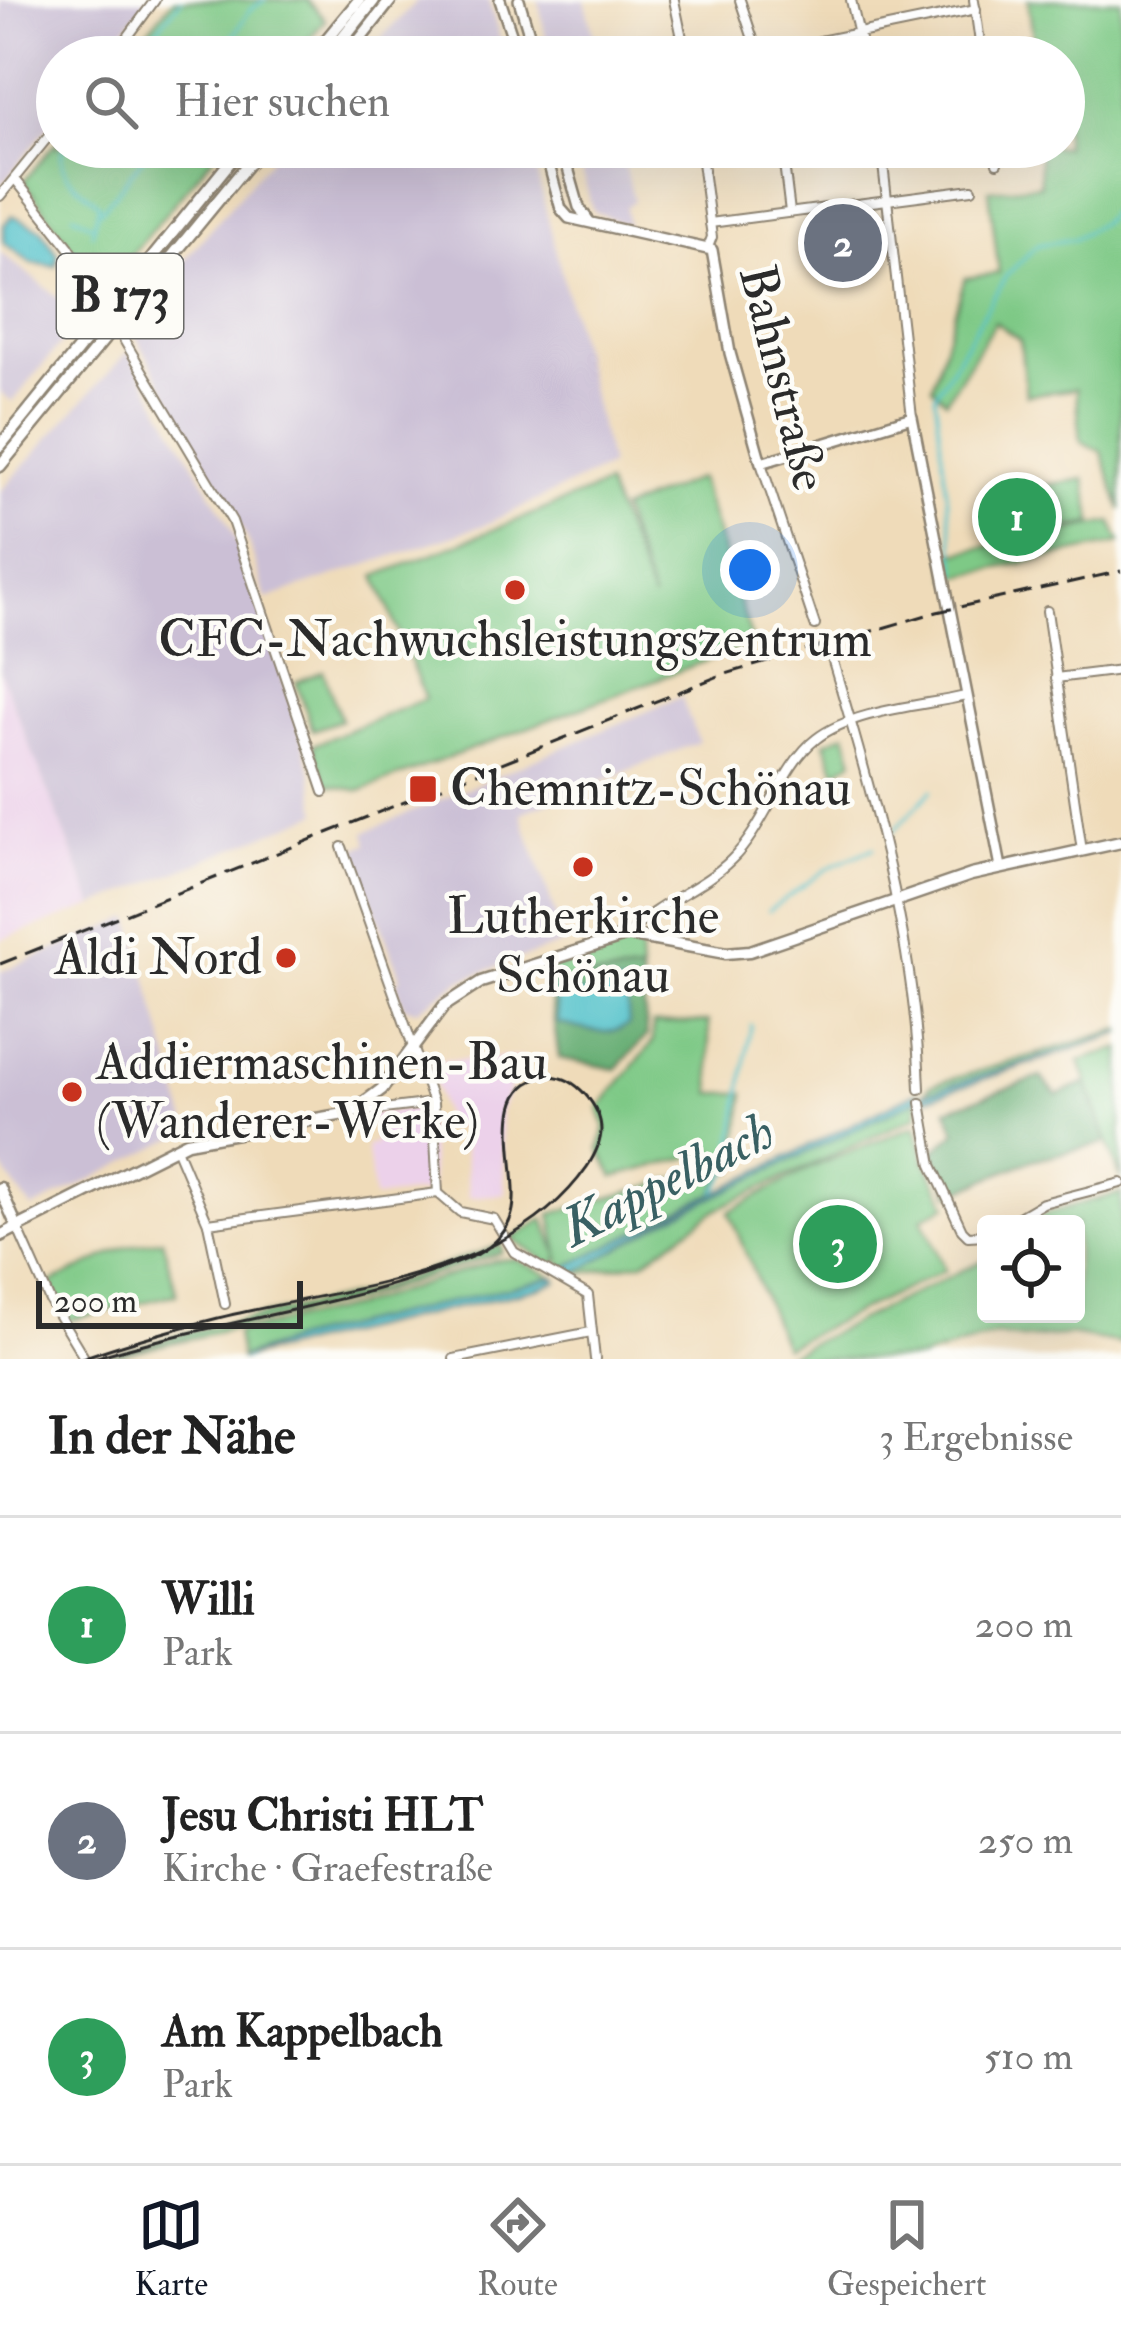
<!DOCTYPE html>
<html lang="de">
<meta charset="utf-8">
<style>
body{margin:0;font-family:"IM FELL Double Pica",serif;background:#f2f2f2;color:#222}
.controls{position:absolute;right:36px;bottom:36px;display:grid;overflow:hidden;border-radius:12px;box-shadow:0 12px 48px #0002}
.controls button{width:108px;height:108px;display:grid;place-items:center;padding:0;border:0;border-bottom:3px solid #e0e0e0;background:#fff;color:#222;font:60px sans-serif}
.scale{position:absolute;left:36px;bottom:30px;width:267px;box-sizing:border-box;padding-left:12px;border:6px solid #2b2b2b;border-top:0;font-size:33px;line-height:42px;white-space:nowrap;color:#2b2b2b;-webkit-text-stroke:9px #fdfcf7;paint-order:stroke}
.you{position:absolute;left:750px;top:570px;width:42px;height:42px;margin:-30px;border:9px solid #fff;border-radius:50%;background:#1a73e8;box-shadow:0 0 0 18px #1a73e833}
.badge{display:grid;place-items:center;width:78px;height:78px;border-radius:50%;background:#111827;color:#fff;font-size:39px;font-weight:700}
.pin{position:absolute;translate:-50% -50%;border:6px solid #fff;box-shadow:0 3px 12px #0006}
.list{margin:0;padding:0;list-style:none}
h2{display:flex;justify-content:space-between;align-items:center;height:156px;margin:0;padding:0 48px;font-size:51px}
h2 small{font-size:39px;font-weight:400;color:#767676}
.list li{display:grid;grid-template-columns:78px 1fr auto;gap:36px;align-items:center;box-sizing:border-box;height:216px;padding:0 48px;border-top:3px solid #e0e0e0}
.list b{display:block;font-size:45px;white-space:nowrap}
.list p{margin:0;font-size:39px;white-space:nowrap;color:#767676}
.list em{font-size:39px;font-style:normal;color:#767676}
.icon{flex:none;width:66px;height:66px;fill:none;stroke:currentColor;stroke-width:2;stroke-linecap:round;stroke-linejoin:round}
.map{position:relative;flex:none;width:1121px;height:1359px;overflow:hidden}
.search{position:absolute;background:#fff;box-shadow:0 12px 48px #0002;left:36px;right:36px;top:36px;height:132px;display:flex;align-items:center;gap:30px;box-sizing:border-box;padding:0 42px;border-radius:66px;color:#767676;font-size:45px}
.sheet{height:804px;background:#fff}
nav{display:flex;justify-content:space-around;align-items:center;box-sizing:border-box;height:168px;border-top:3px solid #e0e0e0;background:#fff;font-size:33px;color:#767676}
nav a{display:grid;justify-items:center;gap:6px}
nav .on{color:#111827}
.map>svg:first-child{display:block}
.built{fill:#ecd1ea}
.industrial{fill:#cbbfd5}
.green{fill:#7ec986;stroke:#547a58;stroke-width:3}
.forest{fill:#66ad73;stroke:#486c4f;stroke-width:3}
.water{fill:#54c2cb;stroke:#40767b;stroke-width:3}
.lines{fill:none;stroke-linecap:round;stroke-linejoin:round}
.stream{stroke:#54c2cb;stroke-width:3}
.minor-tunnel{stroke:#c8b89d;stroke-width:8;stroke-dasharray:8 4;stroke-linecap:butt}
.minor-casing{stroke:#8d8372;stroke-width:12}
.tertiary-casing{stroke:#8d8372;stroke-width:14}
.secondary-casing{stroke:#8d8372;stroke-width:15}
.primary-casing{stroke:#8d8372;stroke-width:15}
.trunk-casing{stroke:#8d8372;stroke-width:16}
.minor{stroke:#fff;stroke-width:8}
.tertiary{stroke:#fff;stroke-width:9}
.secondary{stroke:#fff;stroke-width:10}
.primary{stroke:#fff;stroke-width:10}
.trunk{stroke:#fff;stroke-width:12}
.tram{stroke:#2b2b2b;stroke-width:3}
.rail{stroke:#2b2b2b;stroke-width:3;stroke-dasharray:18 9;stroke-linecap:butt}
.poi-dot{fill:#c8321e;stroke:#fdfcf7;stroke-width:4.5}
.labels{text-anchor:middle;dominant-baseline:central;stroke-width:9;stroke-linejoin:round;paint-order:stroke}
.shield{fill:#fdfcf7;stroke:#6a6a68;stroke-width:3}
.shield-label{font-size:48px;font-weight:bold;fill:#2b2b2b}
.street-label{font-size:51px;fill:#2b2b2b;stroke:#fdfcf7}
.poi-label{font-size:51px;fill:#2b2b2b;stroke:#fdfcf7}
.water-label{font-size:54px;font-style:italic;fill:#396063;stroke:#fdfcf7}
</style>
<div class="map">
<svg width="1121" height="1359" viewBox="0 0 1121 1359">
<rect width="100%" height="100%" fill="#fdfcf7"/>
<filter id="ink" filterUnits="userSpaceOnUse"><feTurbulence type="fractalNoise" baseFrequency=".00833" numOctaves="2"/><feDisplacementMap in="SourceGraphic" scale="24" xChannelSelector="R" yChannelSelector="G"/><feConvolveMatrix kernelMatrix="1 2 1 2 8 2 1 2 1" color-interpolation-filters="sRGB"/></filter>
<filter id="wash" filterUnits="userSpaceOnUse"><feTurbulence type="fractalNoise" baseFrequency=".004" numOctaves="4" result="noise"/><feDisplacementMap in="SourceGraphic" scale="48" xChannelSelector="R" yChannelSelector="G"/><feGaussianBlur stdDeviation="2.7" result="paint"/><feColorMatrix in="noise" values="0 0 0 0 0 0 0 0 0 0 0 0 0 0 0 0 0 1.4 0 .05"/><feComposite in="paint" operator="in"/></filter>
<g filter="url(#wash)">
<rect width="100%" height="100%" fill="#efdbb9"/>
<g class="built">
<polygon points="0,671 94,906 0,940"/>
<polygon points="521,1057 500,1113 505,1194 469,1197 462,1126 447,1127 429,1061"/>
<polygon points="421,1108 430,1135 431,1191 374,1198 366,1146 375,1144 371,1114"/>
</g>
<g class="industrial">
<polygon points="0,0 147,0 102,57 57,57 57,115 0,187"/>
<polygon points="418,0 488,0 506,57 363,57"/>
<polygon points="538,0 585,0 600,57 550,57"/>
<polygon points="280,147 530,147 610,466 484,525 266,599 248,540 130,325"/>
<polygon points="575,147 620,147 634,201 625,207 628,225 593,211"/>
<polygon points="0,252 73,309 74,327 13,402 0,392"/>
<polygon points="128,351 227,520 252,577 311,770 318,813 94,906 0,671 0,492"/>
<polygon points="681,697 699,742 521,813 565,943 460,980 418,1010 404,1007 396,982 401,978 353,849 368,844 365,832"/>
<polygon points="131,918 189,1131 32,1209 0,1165 0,972"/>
</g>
<g class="green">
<polygon points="173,0 307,0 325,20 294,57 126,57"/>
<polygon points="1028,0 1121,0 1121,510 1102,452 1081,441 1076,389 1026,395 1020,340 995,322 946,400 932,387 965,278 999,273 989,190 1040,185 1039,147 1064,147 1064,57 1036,57"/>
<polygon points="57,141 57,147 221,147 102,290 24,181"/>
<polygon points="699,478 753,643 360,791 326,784 313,745 425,699 376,576 606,485 653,600 621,510"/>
<polygon points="1085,479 1093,523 1035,532 1028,488"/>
<polygon points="1112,522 1121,543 949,578 944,555"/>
<polygon points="323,671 341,720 313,730 296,682"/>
<polygon points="846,733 854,760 836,771 825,742"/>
<polygon points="624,944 640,946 641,972 548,982 546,969"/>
<polygon points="708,1022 712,1093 745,1093 734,1172 728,1166 713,1193 562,1269 551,1214 718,1167 714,1151 614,1177 600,1150 605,1126 599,1108 653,1042 653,1024"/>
<polygon points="1121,1029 1121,1033 923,1094 931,1085"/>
<polygon points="1121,1048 1121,1180 1080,1061"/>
<polygon points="917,1099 917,1116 717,1209 643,1262 572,1275 661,1223"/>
<polygon points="916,1125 925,1160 948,1205 922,1218 945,1270 784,1347 729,1212 810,1168"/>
<polygon points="1121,1193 1121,1344 1071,1335 1023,1339 996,1335 919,1359 778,1359 986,1259 986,1314 1076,1314 1076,1224 1028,1224 1047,1213"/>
<polygon points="544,1219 559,1256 553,1266 512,1239"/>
<polygon points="162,1239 177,1294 66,1321 51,1283 126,1247"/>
<polygon points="501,1245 502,1252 357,1300 100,1359 193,1331 365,1293"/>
<polygon points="515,1259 554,1277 296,1339 240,1358 236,1333 356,1306 496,1260"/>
</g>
<g class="forest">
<polygon points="641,972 647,1036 616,1069 559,1058 548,982"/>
<polygon points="1041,1077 1057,1095 1087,1083 1107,1143 1032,1160 951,1194 933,1152 956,1132 947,1109"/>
</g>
<g class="water">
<polygon points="12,215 41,229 58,255 56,266 32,263 4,243 4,225"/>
<path d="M 616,985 L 626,986 L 629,1024 C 609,1040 581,1028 558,1023 L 555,988 L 598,996 Z"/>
<polygon points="1121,1033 925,1099 923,1094"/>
<polygon points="917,1092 917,1099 661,1223 572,1275 565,1268"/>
<polygon points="554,1277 557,1281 538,1288 240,1359 296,1339"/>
</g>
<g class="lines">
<g class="stream">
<polyline points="134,57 181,0"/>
<polyline points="220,57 250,10 265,0"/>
<path d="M 63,147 C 55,176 81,187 99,204 L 92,234"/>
<polyline points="101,211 152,147"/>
<polyline points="73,214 92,225"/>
<polyline points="957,574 935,395 1006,276 1037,245 1074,239 1102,222 1121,200"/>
<polyline points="891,834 932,790"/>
<polyline points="768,911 830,867 874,848"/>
<polyline points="715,1191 729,1172 751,1025"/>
</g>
</g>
</g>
<g filter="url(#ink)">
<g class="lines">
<polyline class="minor-tunnel" points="100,298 124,340"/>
<defs>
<g id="minor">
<polyline points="674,0 686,57"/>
<polyline points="740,0 759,57"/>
<polyline points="851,0 864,57"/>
<polyline points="974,0 982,57"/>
<polyline points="113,57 155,0"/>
<polyline points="723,57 754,50"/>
<polyline points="797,57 820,41 976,9"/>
<polyline points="700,147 712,237 708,247"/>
<polyline points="782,147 790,212"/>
<polyline points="881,147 912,417"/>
<polyline points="995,147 997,163"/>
<polyline points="15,179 69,247 100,298"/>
<polyline points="0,196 57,126"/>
<polyline points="710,223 972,189"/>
<polyline points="124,340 232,521 324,792"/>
<polyline points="761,463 815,625"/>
<polyline points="1047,611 1082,851"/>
<path d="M 830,652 C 873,794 915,940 920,1089"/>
<polyline points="1056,678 1121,670"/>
<polyline points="342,847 433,1103 438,1193 460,1212 494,1219 514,1252 588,1295 595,1359"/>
<path d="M 628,935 C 657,902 699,891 731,860 C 765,828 782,765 816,739 C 853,710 921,706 966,696"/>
<polyline points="921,1103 932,1165 962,1230 968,1236 986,1235"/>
<polyline points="351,1113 433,1103"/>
<polyline points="176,1148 208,1223 225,1304"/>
<polyline points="208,1223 438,1193"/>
<polyline points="1007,1224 1043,1203 1121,1183"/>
<polyline points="18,1229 50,1301 85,1359"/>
<polyline points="454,1359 591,1332"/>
</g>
<g id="tertiary">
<polyline points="500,0 519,57"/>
<polyline points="519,0 536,57"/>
<polyline points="544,147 561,209 569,218 712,250 730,353 761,463 912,417 1001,867"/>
<polyline points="562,147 579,207 589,221"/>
</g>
<g id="secondary">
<polyline points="0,1188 18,1229"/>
<polyline points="0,1236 187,1142 350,1113 382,1089 444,1006 481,982 628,935 726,953 750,951 971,875 1121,842"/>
</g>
<g id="primary">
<polyline points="312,57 359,0"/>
<polyline points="346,57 391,0"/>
<polyline points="0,446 242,147"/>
<polyline points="0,466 262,147"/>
</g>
<g id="trunk">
<polyline points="328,57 373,0"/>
<polyline points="241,148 242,147"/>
<polyline points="259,150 261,147"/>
</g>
</defs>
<use href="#minor" class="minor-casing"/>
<use href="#tertiary" class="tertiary-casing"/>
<use href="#secondary" class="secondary-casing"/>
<use href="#primary" class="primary-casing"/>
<use href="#trunk" class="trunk-casing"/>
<use href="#minor" class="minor"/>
<use href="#tertiary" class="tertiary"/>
<use href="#secondary" class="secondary"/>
<use href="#primary" class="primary"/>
<use href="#trunk" class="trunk"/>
<path class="tram" d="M 79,1359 C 125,1343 171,1330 218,1318 C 342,1287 509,1280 587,1167 C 605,1140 607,1119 585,1094 C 574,1082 561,1074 545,1077 C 485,1086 523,1175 512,1214 C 507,1232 494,1245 478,1254 C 356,1307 218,1319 91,1359"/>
<polyline class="rail" points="0,964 719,676 937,612 1121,571"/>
</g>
</g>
<g class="poi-dot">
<circle cx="515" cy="590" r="12"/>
<rect x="408" y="774" width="30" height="30" rx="6"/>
<circle cx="583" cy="867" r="12"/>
<circle cx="286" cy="958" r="12"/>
<circle cx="72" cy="1092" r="12"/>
</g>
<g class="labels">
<rect class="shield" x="57" y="254" width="126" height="84" rx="9"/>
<g class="shield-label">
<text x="120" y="296">B 173</text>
</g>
<g class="street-label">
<text transform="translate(783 378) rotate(76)">Bahnstraße</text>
</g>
<g class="poi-label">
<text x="515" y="640">CFC-Nachwuchsleistungszentrum</text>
<text x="450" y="789" text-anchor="start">Chemnitz-Schönau</text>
<text x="583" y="917">Lutherkirche<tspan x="583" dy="59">Schönau</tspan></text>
<text x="262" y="958" text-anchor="end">Aldi Nord</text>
<text x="96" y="1063" text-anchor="start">Addiermaschinen-Bau<tspan x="96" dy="59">(Wanderer-Werke)</tspan></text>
</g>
<g class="water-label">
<text transform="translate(668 1180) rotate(-27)">Kappelbach</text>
</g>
</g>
</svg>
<div class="controls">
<button><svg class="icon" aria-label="locate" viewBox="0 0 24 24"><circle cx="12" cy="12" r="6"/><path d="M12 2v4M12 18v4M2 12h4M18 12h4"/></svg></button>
</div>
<div class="scale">200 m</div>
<div class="you"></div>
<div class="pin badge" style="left:1017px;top:517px;background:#2e9e5b">1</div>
<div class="pin badge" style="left:843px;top:243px;background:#6b7280">2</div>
<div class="pin badge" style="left:838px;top:1244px;background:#2e9e5b">3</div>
<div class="search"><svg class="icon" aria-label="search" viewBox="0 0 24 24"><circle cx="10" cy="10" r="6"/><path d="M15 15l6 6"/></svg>Hier suchen</div>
</div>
<section class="sheet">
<h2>In der Nähe<small>3 Ergebnisse</small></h2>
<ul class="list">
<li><span class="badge" style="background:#2e9e5b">1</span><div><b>Willi</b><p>Park</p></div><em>200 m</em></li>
<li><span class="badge" style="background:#6b7280">2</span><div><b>Jesu Christi HLT</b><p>Kirche · Graefestraße</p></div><em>250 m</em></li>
<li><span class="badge" style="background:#2e9e5b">3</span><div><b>Am Kappelbach</b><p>Park</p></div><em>510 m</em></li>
</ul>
</section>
<nav>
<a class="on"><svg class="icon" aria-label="map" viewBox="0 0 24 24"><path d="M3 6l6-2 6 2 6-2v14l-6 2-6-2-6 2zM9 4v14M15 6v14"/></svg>Karte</a>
<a><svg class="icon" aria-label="directions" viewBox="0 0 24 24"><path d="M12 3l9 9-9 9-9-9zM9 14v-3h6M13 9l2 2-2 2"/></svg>Route</a>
<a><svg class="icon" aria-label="saved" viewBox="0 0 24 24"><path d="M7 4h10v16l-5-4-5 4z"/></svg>Gespeichert</a>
</nav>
